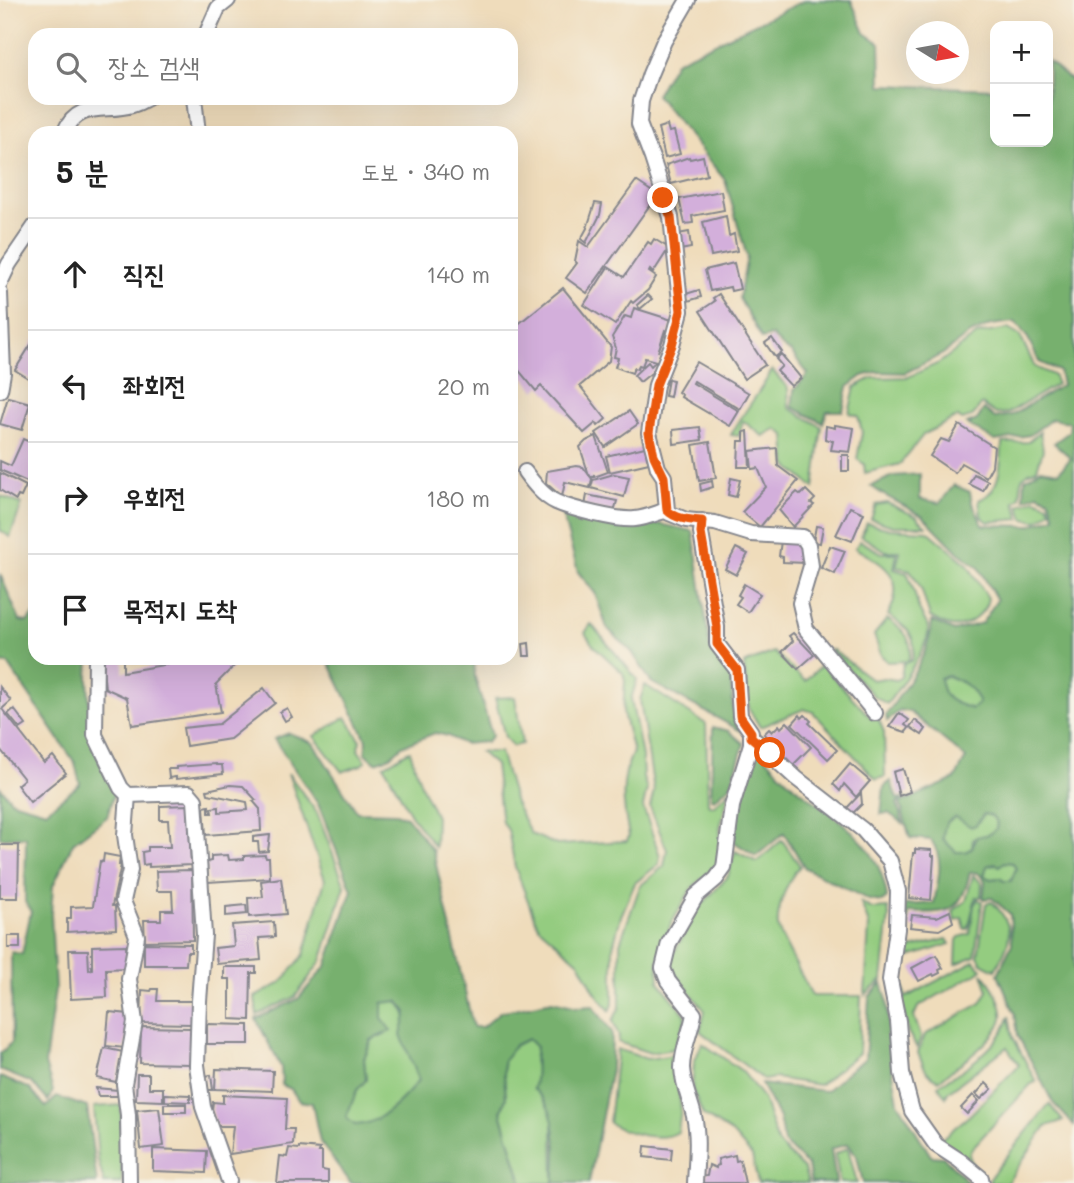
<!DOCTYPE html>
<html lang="ko">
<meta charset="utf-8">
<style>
body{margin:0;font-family:Mali,"Poor Story",sans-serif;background:#f6f6f6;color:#222}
.controls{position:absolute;right:21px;top:21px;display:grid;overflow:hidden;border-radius:14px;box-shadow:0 7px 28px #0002}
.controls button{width:63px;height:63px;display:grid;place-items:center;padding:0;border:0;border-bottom:2px solid #e0e0e0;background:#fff;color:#222;font:35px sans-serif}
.compass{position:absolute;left:906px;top:21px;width:63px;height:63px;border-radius:50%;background:#fff;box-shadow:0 7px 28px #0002;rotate:101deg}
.stop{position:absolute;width:21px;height:21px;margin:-16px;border:5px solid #ea580c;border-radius:50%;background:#fff}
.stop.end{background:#ea580c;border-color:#fff;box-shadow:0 2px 7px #0008}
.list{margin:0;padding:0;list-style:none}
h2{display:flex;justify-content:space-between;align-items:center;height:91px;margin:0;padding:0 28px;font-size:30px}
h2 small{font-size:23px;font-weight:400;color:#767676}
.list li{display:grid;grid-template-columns:46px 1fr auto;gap:21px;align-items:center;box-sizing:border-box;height:112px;padding:0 28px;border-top:2px solid #e0e0e0}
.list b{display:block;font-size:26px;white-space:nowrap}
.list em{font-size:23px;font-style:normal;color:#767676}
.icon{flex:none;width:38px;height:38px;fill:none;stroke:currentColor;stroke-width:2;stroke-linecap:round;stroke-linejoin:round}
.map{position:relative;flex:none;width:1074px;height:1183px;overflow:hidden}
.search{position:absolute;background:#fff;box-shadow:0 7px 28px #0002;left:28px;top:28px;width:490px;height:77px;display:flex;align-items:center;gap:18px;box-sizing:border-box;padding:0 24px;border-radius:21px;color:#767676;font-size:26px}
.panel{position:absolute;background:#fff;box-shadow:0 7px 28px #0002;left:28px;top:126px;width:490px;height:539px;border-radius:21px}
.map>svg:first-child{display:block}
.green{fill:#94cc80;stroke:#587e6f;stroke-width:2}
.forest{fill:#77b06e;stroke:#497066;stroke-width:2;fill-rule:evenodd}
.building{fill:#d3afdb}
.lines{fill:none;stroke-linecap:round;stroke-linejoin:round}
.street-casing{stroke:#85868c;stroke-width:18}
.street{stroke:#fff;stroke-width:14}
.route{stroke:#ea580c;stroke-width:9}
</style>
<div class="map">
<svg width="1074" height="1183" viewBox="0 0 1074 1183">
<rect width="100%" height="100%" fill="#f7f3e8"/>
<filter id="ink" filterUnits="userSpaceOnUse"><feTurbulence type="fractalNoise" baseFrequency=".0143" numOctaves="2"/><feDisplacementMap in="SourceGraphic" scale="14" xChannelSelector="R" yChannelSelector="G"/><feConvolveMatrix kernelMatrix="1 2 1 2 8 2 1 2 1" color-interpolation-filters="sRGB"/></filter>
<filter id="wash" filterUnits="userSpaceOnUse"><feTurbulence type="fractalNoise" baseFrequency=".00686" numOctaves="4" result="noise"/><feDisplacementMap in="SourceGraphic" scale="28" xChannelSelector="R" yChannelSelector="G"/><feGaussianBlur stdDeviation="1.57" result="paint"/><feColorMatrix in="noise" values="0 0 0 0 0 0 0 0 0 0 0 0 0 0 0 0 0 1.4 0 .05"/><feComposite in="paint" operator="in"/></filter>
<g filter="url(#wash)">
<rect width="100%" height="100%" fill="#efdcbb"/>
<g class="green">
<polygon points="1008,329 1020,336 1035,367 1053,375 1057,384 1008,413 996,414 982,404 972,417 962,420 957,417 924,434 900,464 865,473 864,464 857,459 862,432 858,416 849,413 855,387 872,378 908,377 939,363 978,334"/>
<path d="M 772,370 L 788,388 L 789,408 L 822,427 L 814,488 L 787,465 L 785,435 L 776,429 L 763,436 L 743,421 L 739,436 L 731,435 C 743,412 760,393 772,370 Z"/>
<path d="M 1040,432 L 1043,450 L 1037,469 L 1029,472 L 1022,478 L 1020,498 L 1015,502 L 1020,519 L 988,522 L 981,516 L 979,500 C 1001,492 1001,462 1002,443 L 1028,442 Z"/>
<polygon points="0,496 22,504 10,537 0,530"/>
<polygon points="1035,499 1048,504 1051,511 1037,521 1024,519 1019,505"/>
<polygon points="887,503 916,516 926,526 893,526 871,519 876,505"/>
<path d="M 867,523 L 890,529 L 928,531 L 967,564 L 988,598 C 986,613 967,629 951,626 C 944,625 936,620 930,617 L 921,588 L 910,570 L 896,567 L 900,551 L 886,551 L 861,536 Z"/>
<path d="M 860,541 L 882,553 L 897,553 L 894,569 L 907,573 C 914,586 915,596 919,609 C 922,618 930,624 928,634 C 925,651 898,690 887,704 L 874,696 L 830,650 L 833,650 L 872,680 L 884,678 L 896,680 L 901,677 L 903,664 L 912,660 C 919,637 907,627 888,615 C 908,577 885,565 855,548 Z"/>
<path d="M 887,619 C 903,628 916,642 908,661 L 887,662 L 881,655 L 874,635 Z"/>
<path d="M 591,624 L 637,679 L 631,699 L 642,756 L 643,778 L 647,789 L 643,807 L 660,856 L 659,864 L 635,883 L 621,916 L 613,947 L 613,1004 L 610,1011 L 595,992 L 579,962 L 539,927 L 535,919 L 515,867 L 508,830 L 502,822 L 495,765 L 480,752 L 500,752 L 515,803 L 531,834 L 557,845 L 627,841 L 629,836 C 623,806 619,781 633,752 L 623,713 L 625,681 L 623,673 L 593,645 L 585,633 Z"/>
<polygon points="774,652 805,681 822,665 872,719 879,720 884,732 885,777 876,779 813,712 804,709 760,727 749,709 744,664"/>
<path d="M 947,676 C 964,682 972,687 979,703 L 972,709 C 952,702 943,701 939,678 Z"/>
<polygon points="645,685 706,724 708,804 713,806 729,792 720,828 721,845 717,864 691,889 670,926 658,962 659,982 686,1015 683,1028 674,1049 650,1053 618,1042 619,1037 613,1021 620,1006 620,943 640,886 664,866 667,850 650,807 654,791 640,700"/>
<polygon points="515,697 522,744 512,746 505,737 495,698"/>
<polygon points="346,717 360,740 358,750 366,761 361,765 342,772 314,736"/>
<path d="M 410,751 L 421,785 L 436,817 L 435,847 L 411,815 L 384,765 C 395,761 400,754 410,751 Z"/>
<polygon points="288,773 317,813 345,886 321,961 295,997 257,1015 255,997 281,983 304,955 325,880"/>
<path d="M 984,814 L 992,816 L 997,823 L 996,829 L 990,834 L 973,839 L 972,848 L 965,852 L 956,852 L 942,839 C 944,828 944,821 956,817 L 976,825 Z"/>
<path d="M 782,840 L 800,866 C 788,878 776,909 778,927 C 780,938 806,982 812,996 L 861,996 L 859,1053 L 819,1085 L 775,1078 L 764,1080 L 700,1031 L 705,1011 L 671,968 L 672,956 L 698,909 L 728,876 L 735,851 L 757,862 Z"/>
<polygon points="1005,862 1013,863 1016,869 1011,881 1004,881 1000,878 990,879 984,876 986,866"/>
<polygon points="973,875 982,883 981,897 976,897 968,929 965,929 962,918 955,921 953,911 966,901"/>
<polygon points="978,899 982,902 975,956 956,964 957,940 959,937 970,934 974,905"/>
<path d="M 992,902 C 1017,927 1011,941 995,970 L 982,963 L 978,956 L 986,903 Z"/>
<polygon points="861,903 872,909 888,908 889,915 882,980 865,995 869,925"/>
<path d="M 947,939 L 950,944 L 907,958 C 899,969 902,982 905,995 L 900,998 C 891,945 900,952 947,939 Z"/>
<polygon points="974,961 982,969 977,973 918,1007 914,1016 921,1037 917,1048 908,1032 901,1000"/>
<path d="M 982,973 C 991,983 1004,1004 1002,1018 C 998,1039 956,1067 939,1080 C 926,1076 923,1064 918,1053 L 925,1035 L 981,1003 L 988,991 Z"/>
<path d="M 398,1001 C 416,1022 410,1054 419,1080 C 409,1093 373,1132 355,1125 C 351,1124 349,1120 345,1118 L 357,1090 L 366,1080 L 364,1059 L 382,1018 L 382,1002 Z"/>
<path d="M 1009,1016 L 1013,1037 L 1036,1082 L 1031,1084 L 972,1148 L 969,1155 L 973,1166 L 942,1142 L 941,1139 L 970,1115 L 1019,1065 L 1007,1047 L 948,1092 L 946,1097 L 938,1085 C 963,1071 1004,1044 1009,1016 Z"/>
<polygon points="528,1039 536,1047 534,1061 553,1121 554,1183 522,1183 501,1112 506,1098 503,1062 515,1045"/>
<polygon points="702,1043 742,1071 763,1098 778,1144 804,1169 808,1183 758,1183 752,1156 733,1134 703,1115 692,1089 694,1063"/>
<path d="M 617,1049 L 647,1059 L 674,1055 L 681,1109 L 678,1132 C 660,1143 626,1133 609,1123 Z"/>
<polygon points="1049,1104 1063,1121 1046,1126 1007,1183 989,1183 991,1176"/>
<polygon points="121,1105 122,1183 104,1183 98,1160 94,1107"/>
<polygon points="848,1148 857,1183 840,1183 835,1154"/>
</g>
<g class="forest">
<path d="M 805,0 L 851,0 L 865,33 L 880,43 L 881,85 L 995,89 L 995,142 L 1048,142 L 1048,61 L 1074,83 L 1074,1125 L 1053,1103 L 1018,1036 L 1015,1014 L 998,974 L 1012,944 L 1010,914 L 992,898 L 983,899 L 985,881 L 978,873 L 970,872 C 961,913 949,914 909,912 L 907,924 L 904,925 L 905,905 L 934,903 C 938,880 945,860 931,840 L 910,838 L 900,803 L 955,779 L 966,758 L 910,712 L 900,710 L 887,721 L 886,715 C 905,687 930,656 932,621 L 954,631 L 982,623 L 997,600 L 978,567 L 958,552 L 923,516 L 882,494 L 871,486 L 893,476 L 920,474 L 920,499 L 940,503 L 954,485 L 970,492 L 972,503 L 983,525 L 1029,526 L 1055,517 L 1049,499 L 1038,494 L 1024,499 L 1025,479 L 1041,469 L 1059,472 L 1071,458 L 1054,443 L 1069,432 L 1070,422 L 1052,419 L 1030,435 L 995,441 L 967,424 L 977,420 L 984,409 L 995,418 L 1012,415 L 1062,385 L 1059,371 L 1039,362 L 1028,338 L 1015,322 L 991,325 L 968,335 L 943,354 L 905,373 L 877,372 L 863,376 L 848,387 L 843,411 L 827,411 L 823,423 L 792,407 L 794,390 L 808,374 L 791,352 L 785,349 L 772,336 L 762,339 L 739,298 L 747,257 L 725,180 L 656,95 L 675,62 ZM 948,676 C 964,682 972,687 979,703 L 972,709 C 952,702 943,701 940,678 ZM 984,814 L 992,816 L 997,823 L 996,829 L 990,834 L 976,837 L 972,848 L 965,852 L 956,852 L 943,839 C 944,828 944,821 956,817 L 971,827 L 976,825 ZM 1005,862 L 1013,863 L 1016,869 L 1011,881 L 1004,881 L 1000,878 L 990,879 L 984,876 L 987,866 L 995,863 L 999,866 Z"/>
<polygon points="562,513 620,529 660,524 693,531 710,648 730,672 734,720 741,731 651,682 632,652 607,628 595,593 578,572"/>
<polygon points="0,574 20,621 27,622 35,614 35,658 89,658 88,678 91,740 114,793 107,817 73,843 53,886 51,914 55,989 45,1064 53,1091 48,1101 32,1083 0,1070 0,1054 12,1042 11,952 22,954 31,911 25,902 26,837 0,838 0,787 12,801 46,811 80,784 75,763 8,664 0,663"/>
<polygon points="327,658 474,658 475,677 492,736 486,742 464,744 448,736 435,733 402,746 390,757 376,762 365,753 367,741"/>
<polygon points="713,727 729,731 744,744 731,785 714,799 711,798"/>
<path d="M 289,733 L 313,743 L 357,812 L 396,813 L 407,817 L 433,851 L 473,1027 L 482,1027 L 500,1012 L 552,1001 L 578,1007 L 593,1006 L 612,1032 L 611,1069 L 589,1183 L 554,1183 C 557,1152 560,1109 533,1089 C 538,1074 534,1062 536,1047 L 528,1039 L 515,1045 L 503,1062 L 506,1098 L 501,1112 L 522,1183 L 351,1183 L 320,1142 L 312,1103 L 299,1101 L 291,1089 L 282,1085 L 281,1067 L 256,1019 L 298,999 L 326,966 L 352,890 L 318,804 L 274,739 ZM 398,1001 L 407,1012 L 401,1035 L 419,1080 C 404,1099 380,1125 355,1125 L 346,1118 L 357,1090 L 366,1080 L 364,1059 L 371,1040 L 391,1031 L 382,1018 L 382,1003 Z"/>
<path d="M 757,748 C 769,760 779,773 792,784 C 833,818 880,839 887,898 L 882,902 L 869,900 L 805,868 L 784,833 L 756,856 L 734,842 C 735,812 743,775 757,748 Z"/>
<polygon points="891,781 897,799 906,797 897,803 903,823 888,813 881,814 884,787"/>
<polygon points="882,983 887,1000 890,1055 898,1102 931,1156 944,1157 969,1183 863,1183 857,1157 848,1144 831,1149 836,1183 811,1183 808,1166 784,1143 779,1118 761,1084 826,1091 853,1067 865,1059 869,997"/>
<polygon points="0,1077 29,1088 46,1107 57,1097 87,1107 97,1183 0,1183"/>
</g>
<g id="blocks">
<g class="building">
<polygon points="667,125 669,132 674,131 680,154 665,158 658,128"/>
<polygon points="703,156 707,175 671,184 666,165 689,157 690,159"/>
<polygon points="636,181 657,195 587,293 566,278 577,263 575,261 579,241 588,247"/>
<polygon points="721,191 724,210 692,216 693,223 685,224 679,199"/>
<polygon points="595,203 602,204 600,215 586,243 581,239 587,228"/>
<polygon points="726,216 729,236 734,234 737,251 711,256 703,222"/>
<polygon points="689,232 691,248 680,250 678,234"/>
<polygon points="654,239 669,248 653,273 650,270 649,272 656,277 648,290 633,303 631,301 615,325 584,305 608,267 624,277 648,242 651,244"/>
<polygon points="734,263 740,289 731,291 730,287 710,291 705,270"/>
<polygon points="563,288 611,347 609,361 580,386 606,419 598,426 596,423 584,433 541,386 536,391 511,361 511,330"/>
<polygon points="699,290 701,297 688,301 686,294"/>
<polygon points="719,294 765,365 744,379 700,311 715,301 713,298"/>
<polygon points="648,295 652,299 640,309 637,305"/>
<polygon points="634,308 672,320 670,331 665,330 658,352 666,331 670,332 655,370 640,382 634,375 648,362 651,366 656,361 645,358 642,366 639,365 637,369 634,368 632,373 615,367 618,358 614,357 616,348 612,337 625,316 631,318"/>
<polygon points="35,338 35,374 31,380 15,370"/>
<polygon points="772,338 782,352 775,357 765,343"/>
<polygon points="781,354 801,378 791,386 777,371 782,366 776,359"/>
<polygon points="696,362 749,393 740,409 694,381 693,383 739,411 730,426 681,397 682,395 678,392"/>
<polygon points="668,379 673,380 670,397 665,396"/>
<polygon points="8,397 30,403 22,430 0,424"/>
<polygon points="629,411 638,424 605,447 596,433"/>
<polygon points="835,425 854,428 850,452 831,450 833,441 825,439 826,426 835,428"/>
<polygon points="959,425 994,447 992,466 986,477 961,463 955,473 930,456 941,439 949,442"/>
<polygon points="700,427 702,440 674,444 673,430"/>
<polygon points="748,431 750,467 738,467 739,441 744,441 744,432"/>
<polygon points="35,435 35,481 34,485 0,470 0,461 11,466 23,439 32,443"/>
<polygon points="596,436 608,472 594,477 594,474 593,477 589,475 580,447 586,441"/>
<polygon points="710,442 716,478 699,481 693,445"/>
<polygon points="645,447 649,463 610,472 606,456"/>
<polygon points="777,448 778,466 798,481 760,527 742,512 766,487 758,468 752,469 750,451"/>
<rect x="842" y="455" width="7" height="16"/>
<polygon points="576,466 583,467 592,479 590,488 565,482 562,497 546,483 547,471"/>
<polygon points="0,473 26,486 21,497 18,496 16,500 0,490"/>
<polygon points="614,474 629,477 624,497 591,488 593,480"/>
<polygon points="974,474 988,481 983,491 969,484"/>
<polygon points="731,478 740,480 736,497 728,495"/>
<polygon points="712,481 713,487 701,491 700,484"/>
<polygon points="806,490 815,499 811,503 814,505 793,527 779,510 797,492 801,495"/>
<polygon points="587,495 617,501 614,512 585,506"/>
<polygon points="850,507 864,513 852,541 836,535"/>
<polygon points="816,526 823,527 820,543 813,542"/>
<polygon points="781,541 804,544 806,563 783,562 783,557 779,556"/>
<polygon points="830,546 845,551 835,574 821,568"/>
<polygon points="736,548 748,554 736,575 725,569"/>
<polygon points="744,584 760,594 748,612 736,604 741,597 738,595"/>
<polygon points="793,633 814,655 798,669 782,652 793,641 789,636"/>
<polygon points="529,643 530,656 524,656 523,644"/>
<polygon points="102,658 123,658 123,672 203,658 242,658 216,684 221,712 132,725 127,698 105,688"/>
<polygon points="0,687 11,701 2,709 44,763 53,756 66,773 30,802 17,785 24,779 0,749"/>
<polygon points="264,688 275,703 230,739 186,746 183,728 219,724"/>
<polygon points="287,708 292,717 285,721 280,712"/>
<polygon points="14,709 26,725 20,729 8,714"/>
<polygon points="899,713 909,720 905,725 909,728 906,732 889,727"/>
<polygon points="800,715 802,718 805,715 811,721 809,723 837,750 828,759 792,724"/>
<polygon points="915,720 926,729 922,735 910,727"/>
<polygon points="787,722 811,747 793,765 764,734 769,729 772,732 779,725 781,728"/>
<polygon points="216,764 216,765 222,765 223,774 176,779 176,777 169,778 168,769 176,769 176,767"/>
<polygon points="850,764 870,781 856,797 844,784 840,791 833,784"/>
<polygon points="903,769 910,792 899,796 893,772"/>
<polygon points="230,785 243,786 256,800 253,801 260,809 261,831 206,835 204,807 209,806 209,813 212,813 211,808 219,807 219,812 248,810 247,802 208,794 207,790"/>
<polygon points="861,793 862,804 852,814 846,809"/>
<polygon points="188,805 191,865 149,867 149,864 143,865 142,852 148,851 148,847 170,847 168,820 160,820 160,806"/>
<polygon points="270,835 268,851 259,852 258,842 253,842 253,837"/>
<polygon points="0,845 19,845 18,898 0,898"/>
<polygon points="915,849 932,850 932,856 934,856 931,900 909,898 913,853 915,853"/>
<polygon points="104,854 120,857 119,865 121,865 112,906 115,906 116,929 67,932 67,919 71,919 71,907 93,906 100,861 103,862"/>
<polygon points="228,855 229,860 244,859 244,856 265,855 266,858 269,858 270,878 208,882 207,862 211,861 211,856"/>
<polygon points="192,870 193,940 145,941 144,920 161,920 161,910 173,910 172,891 157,891 156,871"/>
<polygon points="281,878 286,914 249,917 248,898 263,897 261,881"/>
<polygon points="246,905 247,914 226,916 226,907"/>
<polygon points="950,911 953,922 939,930 910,927 912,915 937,917"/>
<polygon points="274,922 275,937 259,938 261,960 217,964 215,948 234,946 232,925"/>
<rect x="8" y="936" width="12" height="12"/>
<polygon points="144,943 191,944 191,952 187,952 186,965 144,965"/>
<polygon points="126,945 127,968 106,969 107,997 71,999 69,950 88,950 89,970 92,969 92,946"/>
<polygon points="936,955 943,968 939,970 940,973 934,976 933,974 919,981 912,968"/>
<polygon points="224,967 256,967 256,973 251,973 250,1020 230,1019 230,979 224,979"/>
<polygon points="152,989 158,989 157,1001 193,1001 191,1024 141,1023 142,990 151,991"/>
<polygon points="109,1012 129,1014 125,1048 106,1046"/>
<polygon points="207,1024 249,1025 249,1044 207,1044"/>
<polygon points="141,1027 191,1028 190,1064 140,1063"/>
<polygon points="104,1048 123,1052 116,1082 97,1078"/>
<polygon points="216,1069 273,1071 272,1091 215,1089"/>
<polygon points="137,1074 149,1074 149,1088 163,1088 163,1101 136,1100"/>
<polygon points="211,1075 213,1090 208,1090 205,1076"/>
<polygon points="986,1083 992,1089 981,1099 976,1094"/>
<polygon points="96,1088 118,1090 118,1096 98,1096"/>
<polygon points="165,1094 190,1095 190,1102 165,1101"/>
<polygon points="223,1095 287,1098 285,1129 294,1129 293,1144 230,1154 233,1126 216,1126 212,1110 213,1102 223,1103"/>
<polygon points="973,1095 979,1101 967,1114 961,1108"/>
<rect x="164" y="1104" width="22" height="8"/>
<polygon points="159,1108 164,1146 141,1149 137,1110"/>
<polygon points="645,1146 672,1149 671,1160 644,1157"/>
<polygon points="299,1147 320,1149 319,1152 322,1152 322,1170 328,1171 328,1183 277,1183 280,1156 287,1157 289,1148 299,1149"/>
<polygon points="153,1149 207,1151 206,1173 153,1171"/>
<polygon points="735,1155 736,1161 740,1160 745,1183 698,1183 701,1177 707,1176 709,1165 716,1168 716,1166 719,1165 718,1159"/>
</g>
</g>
</g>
<g filter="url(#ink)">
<use href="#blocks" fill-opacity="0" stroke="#85868c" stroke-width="2"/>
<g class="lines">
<defs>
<g id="street">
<polyline points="688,0 664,41 650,74 641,101 639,124 652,158 671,217 681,311 672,345 656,385 649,433 658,468 664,477 667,510 669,513 686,520 715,523 751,534 803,537 808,545 811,566 800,603 806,629 875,713"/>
<polyline points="206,35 218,8 228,0"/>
<polyline points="194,98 198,133"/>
<path d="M 64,133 C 78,100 105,113 132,105 C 138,104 143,100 148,98"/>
<polyline points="0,283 9,264 35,226"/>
<polyline points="0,293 3,373 0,390"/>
<path d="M 525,472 C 533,483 543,496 556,502 C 571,509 619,521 635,519 C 646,518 657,513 667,510"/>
<polyline points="96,658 95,735 121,788 128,795 125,835 130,870 123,901 137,936 129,979 135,1022 124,1084 128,1115 129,1183"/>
<polyline points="751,737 796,778 863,830 890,861 898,891 897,929 890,980 898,1021 902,1073 912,1111 936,1145 959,1160 981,1178 982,1183"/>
<polyline points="128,795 189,793 195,800 204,935 199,1001 197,1065 203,1107 229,1181"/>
<path d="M 695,1183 C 696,1161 699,1138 694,1116 C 690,1099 683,1086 682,1068 C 682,1049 691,1032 694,1014 L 668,981 L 663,968 L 669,943 L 696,896 L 716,879 L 724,868 L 732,806 L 751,744 L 751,732 L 740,716 L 737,670 L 717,644 L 717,627 L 701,533 L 702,521"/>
</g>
</defs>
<use href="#street" class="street-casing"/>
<use href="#street" class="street"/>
</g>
</g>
<g class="lines" filter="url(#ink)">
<path class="route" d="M 663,198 L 671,217 L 681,311 L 672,345 L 656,385 L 649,433 L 654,456 L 664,477 L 667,510 C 675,519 690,520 702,521 L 701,533 L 717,627 L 717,644 L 737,670 L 740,716 L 751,732 L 751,737 L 770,753"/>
</g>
</svg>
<div class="controls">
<button>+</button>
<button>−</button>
</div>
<svg class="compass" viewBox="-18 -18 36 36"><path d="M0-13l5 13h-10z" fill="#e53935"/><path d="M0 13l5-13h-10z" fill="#767676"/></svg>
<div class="stop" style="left:770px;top:753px"></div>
<div class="stop end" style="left:663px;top:198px"></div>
<div class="search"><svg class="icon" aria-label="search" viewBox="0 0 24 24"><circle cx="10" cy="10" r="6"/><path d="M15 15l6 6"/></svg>장소 검색</div>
<section class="panel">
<h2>5 분<small>도보 · 340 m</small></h2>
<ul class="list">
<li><svg class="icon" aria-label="ahead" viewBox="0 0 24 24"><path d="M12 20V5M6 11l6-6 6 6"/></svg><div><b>직진</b></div><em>140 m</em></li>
<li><svg class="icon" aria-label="left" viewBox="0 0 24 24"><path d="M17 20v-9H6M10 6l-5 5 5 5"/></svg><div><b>좌회전</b></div><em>20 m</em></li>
<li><svg class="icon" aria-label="right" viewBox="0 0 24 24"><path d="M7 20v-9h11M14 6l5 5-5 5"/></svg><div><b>우회전</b></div><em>180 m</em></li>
<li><svg class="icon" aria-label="arrive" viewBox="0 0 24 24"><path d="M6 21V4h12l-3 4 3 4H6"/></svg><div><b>목적지 도착</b></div></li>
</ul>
</section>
</div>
